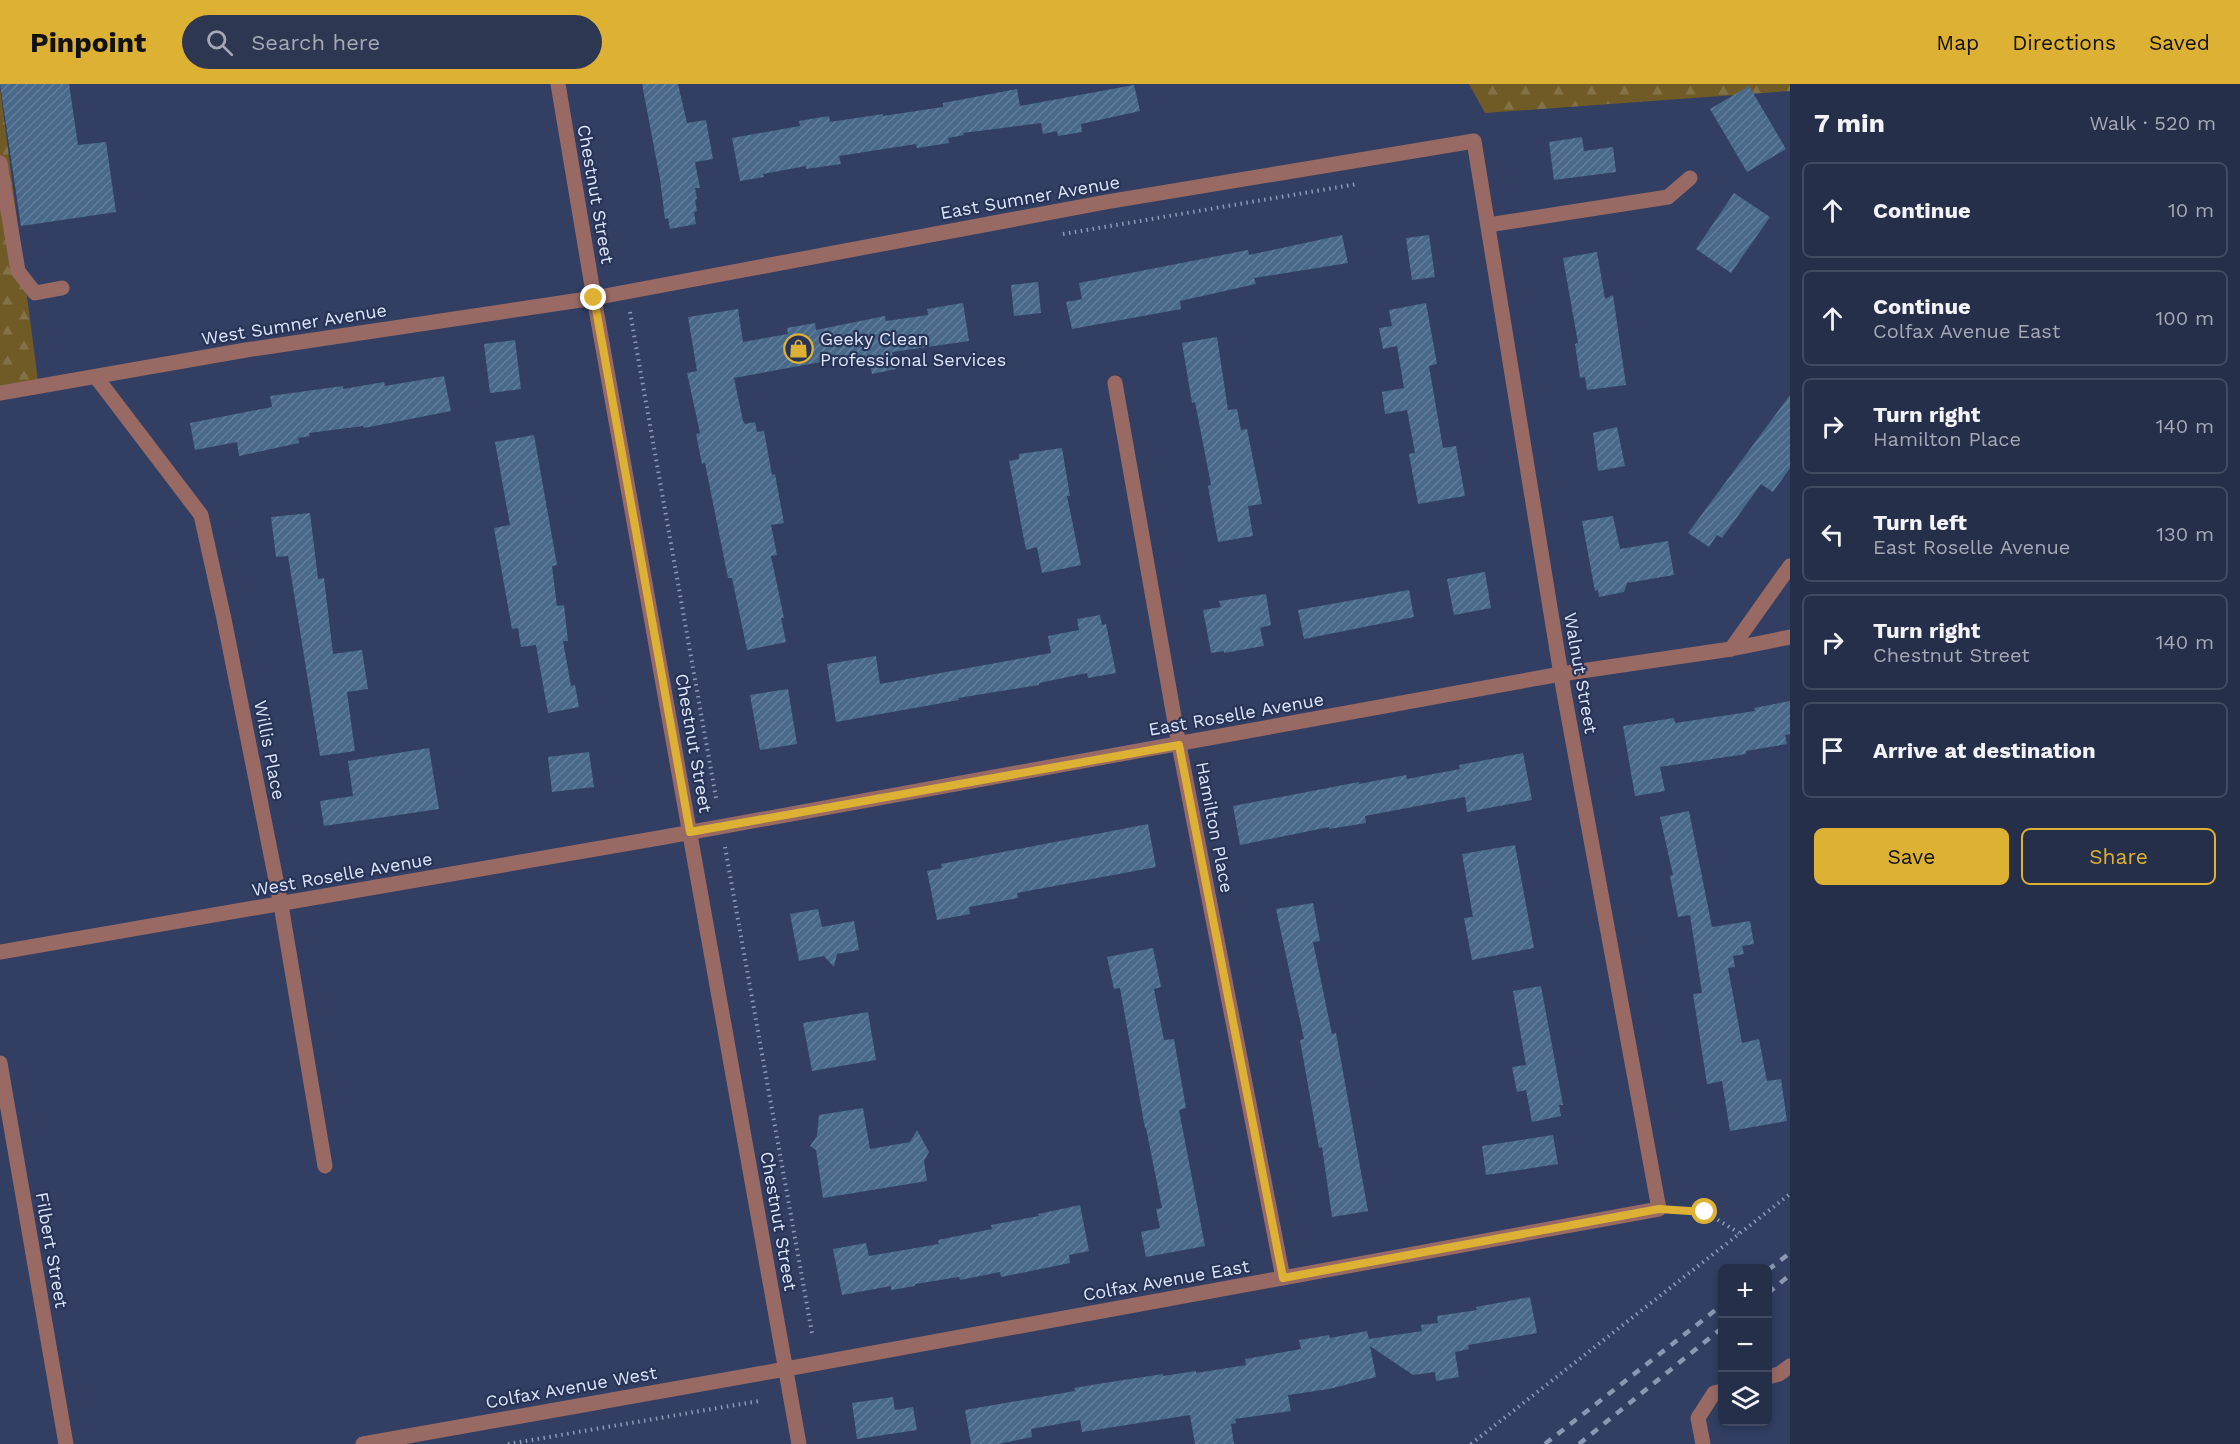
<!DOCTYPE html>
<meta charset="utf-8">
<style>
body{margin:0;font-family:"Work Sans",sans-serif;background:#2e3751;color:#f1f3f6}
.controls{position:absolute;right:18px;bottom:18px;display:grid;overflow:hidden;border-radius:9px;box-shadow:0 3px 9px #0003}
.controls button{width:54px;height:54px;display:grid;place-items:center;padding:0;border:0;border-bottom:2px solid #424a62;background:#262f4a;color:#f1f3f6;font:30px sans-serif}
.stop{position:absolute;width:18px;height:18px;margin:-14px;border:4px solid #ddb133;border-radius:50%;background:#fff}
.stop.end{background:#ddb133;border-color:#fff;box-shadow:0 2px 6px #0008}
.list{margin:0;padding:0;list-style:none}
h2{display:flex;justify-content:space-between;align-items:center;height:78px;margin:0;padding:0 24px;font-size:26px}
h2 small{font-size:20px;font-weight:400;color:#a4a9b5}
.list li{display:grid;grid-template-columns:39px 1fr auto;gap:18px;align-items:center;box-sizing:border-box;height:96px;margin:0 12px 12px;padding:0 12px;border:2px solid #424a62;border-radius:9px}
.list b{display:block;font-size:22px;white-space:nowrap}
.list p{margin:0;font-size:20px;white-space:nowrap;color:#a4a9b5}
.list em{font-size:20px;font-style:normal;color:#a4a9b5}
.actions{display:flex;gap:12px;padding:18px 24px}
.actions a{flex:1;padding:14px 0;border:2px solid #ddb133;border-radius:9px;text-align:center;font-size:21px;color:#ddb133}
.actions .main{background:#ddb133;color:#111}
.icon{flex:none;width:33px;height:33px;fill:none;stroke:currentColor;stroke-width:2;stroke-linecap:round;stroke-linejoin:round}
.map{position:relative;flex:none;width:1790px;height:1360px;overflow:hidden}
header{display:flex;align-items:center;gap:36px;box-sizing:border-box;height:84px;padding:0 30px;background:#ddb133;color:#111}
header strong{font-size:28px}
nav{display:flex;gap:33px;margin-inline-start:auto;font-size:21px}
.search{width:420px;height:54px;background:#2e3751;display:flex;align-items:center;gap:15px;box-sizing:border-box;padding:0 21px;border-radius:33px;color:#a4a9b5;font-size:22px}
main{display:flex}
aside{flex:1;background:#262f4a}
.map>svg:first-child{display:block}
.forest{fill:url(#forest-firs)}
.building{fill:url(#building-hatch)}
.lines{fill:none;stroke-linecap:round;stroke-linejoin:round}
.path{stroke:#8e99b5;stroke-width:4;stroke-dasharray:1.5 4.5;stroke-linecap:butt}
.minor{stroke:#996a64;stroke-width:15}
.rail{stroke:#8c97b3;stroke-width:4.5;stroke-dasharray:8 8;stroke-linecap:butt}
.route{stroke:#ddb133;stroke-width:8}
.labels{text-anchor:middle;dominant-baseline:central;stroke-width:4.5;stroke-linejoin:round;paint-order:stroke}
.street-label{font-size:18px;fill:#dce5fb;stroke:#283457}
.poi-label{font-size:18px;fill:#dce5fb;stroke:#283457;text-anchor:start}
</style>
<header>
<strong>Pinpoint</strong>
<div class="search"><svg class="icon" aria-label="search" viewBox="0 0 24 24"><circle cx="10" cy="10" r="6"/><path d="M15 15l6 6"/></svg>Search here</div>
<nav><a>Map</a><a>Directions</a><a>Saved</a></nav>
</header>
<main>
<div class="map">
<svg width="1790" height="1360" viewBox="0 0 1790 1360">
<defs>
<pattern id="forest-firs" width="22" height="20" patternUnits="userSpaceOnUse" patternTransform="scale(1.5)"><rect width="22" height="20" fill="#705b27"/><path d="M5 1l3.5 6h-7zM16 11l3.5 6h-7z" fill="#847247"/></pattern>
<pattern id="building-hatch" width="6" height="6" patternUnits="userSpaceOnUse" patternTransform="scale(1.5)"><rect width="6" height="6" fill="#486989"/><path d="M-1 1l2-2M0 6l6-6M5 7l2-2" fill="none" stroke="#627e9b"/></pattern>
</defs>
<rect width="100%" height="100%" fill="#323f63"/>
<g class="forest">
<polygon points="1469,0 1790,0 1790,7 1485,29"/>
<polygon points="0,4 38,297 0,304"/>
</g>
<g class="building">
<polygon points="0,0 69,0 78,61 106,58 116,128 21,142"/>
<polygon points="642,0 678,0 687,39 706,36 713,75 695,78 700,104 695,104 697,115 695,116 697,127 694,128 696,140 670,145 668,134 665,135 660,95"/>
<polygon points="1134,1 1140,27 1081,40 1082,48 1058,52 1057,47 1043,50 1041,39 963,49 964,51 948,54 949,59 917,64 916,60 839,72 841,80 806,85 806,82 763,90 764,93 740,97 732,54 800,42 799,37 829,32 830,38 883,30 883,32 943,23 943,19 1017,5 1020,22"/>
<polygon points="1749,2 1786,65 1747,88 1710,25"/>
<polygon points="1582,53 1584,67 1613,63 1616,88 1554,96 1549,58"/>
<polygon points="1734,109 1770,133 1731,189 1696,165"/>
<polygon points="1342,151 1348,179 1254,194 1256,200 1180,217 1181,225 1072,245 1066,218 1082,215 1079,199 1248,166 1249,171"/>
<polygon points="1429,151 1435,193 1412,196 1406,154"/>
<polygon points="1597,168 1605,215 1613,211 1626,301 1587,306 1585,293 1580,294 1575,260 1578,259 1563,174"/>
<polygon points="1038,198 1041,229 1014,232 1011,201"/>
<polygon points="963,219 969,257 892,268 896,285 872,290 869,276 855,279 854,272 734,294 743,337 745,340 755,338 757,348 764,347 772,391 775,390 784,439 771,441 777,471 771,472 784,534 781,534 786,558 747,566 732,494 728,494 705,379 702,380 696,350 700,349 687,289 697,287 688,233 738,225 743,258 788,250 787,244 815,239 816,246 885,232 886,237 928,231 927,225"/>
<polygon points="1426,219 1437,280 1429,282 1443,364 1456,362 1465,412 1418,420 1409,370 1415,369 1407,326 1385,330 1382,308 1404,304 1397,262 1383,265 1379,244 1392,242 1389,226"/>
<polygon points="1217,253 1228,326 1237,325 1241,346 1247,345 1262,420 1248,422 1253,452 1218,458 1208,402 1211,401 1195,318 1192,319 1182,259"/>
<polygon points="515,256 521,305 490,309 484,260"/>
<polygon points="444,292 451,327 364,344 363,342 309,349 310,352 298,354 299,359 239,372 237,358 195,366 190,339 272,323 270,312 343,302 343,305 384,298 385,302"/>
<polygon points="1790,311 1790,384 1773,408 1761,400 1722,454 1717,451 1709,463 1688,449"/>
<polygon points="1617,343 1625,382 1598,387 1593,349"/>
<polygon points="534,351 557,481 552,482 557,522 564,521 568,557 563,557 571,602 575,601 579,623 548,629 536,561 521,563 518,544 512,545 494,444 510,441 495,358"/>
<polygon points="1062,364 1070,412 1067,412 1081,481 1042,489 1037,463 1026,466 1009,377 1019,375 1019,370"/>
<polygon points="310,429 318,495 324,494 333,570 362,566 368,605 347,608 355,667 320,672 288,472 276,473 271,433"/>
<polygon points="1613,432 1620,465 1668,457 1674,491 1627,499 1624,508 1599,513 1598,506 1595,507 1582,437"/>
<polygon points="1485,488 1491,524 1454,531 1447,495"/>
<polygon points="1409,506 1414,533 1304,555 1298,526"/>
<polygon points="1266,510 1271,541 1260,544 1264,562 1224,569 1224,567 1211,569 1203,526 1221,523 1219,517"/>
<polygon points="1100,531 1102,541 1106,540 1116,589 1088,594 1087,589 1039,599 1039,601 958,614 959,616 836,638 827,580 876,572 880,600 1051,569 1048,552 1079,546 1077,535"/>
<polygon points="788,605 797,660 760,666 750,611"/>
<polygon points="1790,617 1790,650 1785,651 1787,660 1746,667 1746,670 1660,683 1665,707 1635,712 1623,642 1674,634 1675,639 1755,627 1754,624"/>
<polygon points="429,664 439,725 324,742 320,717 353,712 348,677"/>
<polygon points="589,668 594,703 552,708 548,673"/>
<polygon points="1523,669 1532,716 1467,728 1465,713 1365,732 1366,739 1329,745 1329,743 1240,761 1233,722 1359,698 1359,700 1406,691 1407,695 1460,685 1459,681"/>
<polygon points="1689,727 1712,843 1750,837 1754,860 1742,862 1744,870 1733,872 1735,883 1728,884 1742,959 1759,955 1767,997 1781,995 1787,1037 1730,1047 1722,997 1707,1000 1693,910 1702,909 1690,831 1678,833 1670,792 1673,791 1660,733"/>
<polygon points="1148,740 1156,783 1017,809 1018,814 969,823 970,830 937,836 927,787 942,784 941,780"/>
<polygon points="1515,761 1534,864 1472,876 1464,834 1473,833 1462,770"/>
<polygon points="1313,819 1320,857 1313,858 1332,950 1336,949 1368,1127 1332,1133 1322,1063 1319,1064 1300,956 1304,955 1276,825"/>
<polygon points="818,825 822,843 854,837 859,866 837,870 834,883 824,872 799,877 790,830"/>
<polygon points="1153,864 1161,903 1154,905 1164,956 1174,955 1186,1024 1179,1026 1205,1162 1146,1173 1141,1148 1160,1144 1156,1125 1162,1124 1146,1044 1145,1044 1120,904 1114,905 1107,873"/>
<polygon points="1541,902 1563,1021 1559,1021 1561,1032 1532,1038 1526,1006 1517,1008 1512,983 1526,981 1513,907"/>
<polygon points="868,928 876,976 812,987 803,939"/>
<polygon points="863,1024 870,1065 910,1058 917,1046 929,1068 924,1077 927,1097 823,1114 816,1066 810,1062 817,1052 819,1031"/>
<polygon points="1553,1051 1558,1080 1486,1091 1482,1062"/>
<polygon points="1080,1121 1089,1167 1069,1171 1070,1179 1001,1193 1000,1188 960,1196 959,1193 915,1200 915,1202 891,1206 891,1202 842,1211 833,1165 866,1159 869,1172 939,1160 938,1156 992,1145 991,1141 1039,1132 1038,1130"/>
<polygon points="1530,1213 1537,1249 1468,1261 1469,1265 1455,1268 1459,1293 1436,1297 1435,1288 1413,1291 1370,1262 1376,1293 1329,1305 1288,1311 1291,1327 1235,1335 1236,1339 1231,1340 1234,1360 1195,1360 1190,1331 1082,1348 1080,1336 1031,1345 1032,1353 998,1360 971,1360 965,1326 1075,1307 1074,1304 1104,1299 1163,1290 1163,1292 1196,1287 1196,1289 1246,1281 1245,1275 1301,1265 1299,1256 1329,1251 1330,1254 1367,1247 1369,1255 1422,1247 1421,1241 1438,1239 1437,1232 1477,1226 1476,1223"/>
<polygon points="893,1313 895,1326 913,1323 917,1346 857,1355 852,1319"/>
</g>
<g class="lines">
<g class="path">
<polyline points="1063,150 1357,100"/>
<polyline points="630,228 716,714"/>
<polyline points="725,763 812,1249"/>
<polyline points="1678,1126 1705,1128 1739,1149"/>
<polyline points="508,1360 759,1317"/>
<polyline points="1471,1360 1790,1110"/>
</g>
<g class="minor">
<polyline points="558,0 594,214 799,1360"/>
<polyline points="0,79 18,187 35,209 62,204"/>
<polyline points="1488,141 1668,113 1690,94"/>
<polyline points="96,293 201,431 224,535 281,821 325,1082"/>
<polyline points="1115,299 1179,661 1283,1194"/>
<polyline points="0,309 246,266 594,214 1106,118 1474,57 1564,609 1659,1125 786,1285 363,1360"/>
<polyline points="1731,565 1790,482"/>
<polyline points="0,868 659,754 1561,590 1731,565 1790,553"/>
<polyline points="0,979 66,1360"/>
<polyline points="1768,1293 1779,1290 1790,1282"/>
<polyline points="1703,1360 1698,1334 1714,1309 1722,1307"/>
</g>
<g class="rail">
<polyline points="1768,1186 1790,1169"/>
<polyline points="1768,1209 1790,1191"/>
<polyline points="1545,1360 1722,1221"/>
<polyline points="1579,1360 1722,1244"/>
</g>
</g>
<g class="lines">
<polyline class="route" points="594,214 690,748 1179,661 1283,1194 1659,1125 1705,1128"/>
</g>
<defs>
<symbol id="shop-ring" viewBox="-11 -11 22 22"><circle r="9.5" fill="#283457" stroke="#ddb133" stroke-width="1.5"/><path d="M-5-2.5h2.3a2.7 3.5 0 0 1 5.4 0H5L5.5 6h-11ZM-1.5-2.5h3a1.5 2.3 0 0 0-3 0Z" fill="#ddb133"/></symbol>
</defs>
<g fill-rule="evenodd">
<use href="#shop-ring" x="782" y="248" width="33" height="33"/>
</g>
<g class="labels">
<g class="street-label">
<text transform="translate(596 110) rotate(80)">Chestnut Street</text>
<text transform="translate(1030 113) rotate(-10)">East Sumner Avenue</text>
<text transform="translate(294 240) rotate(-9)">West Sumner Avenue</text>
<text transform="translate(1581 589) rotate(80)">Walnut Street</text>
<text transform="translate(1236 630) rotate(-10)">East Roselle Avenue</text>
<text transform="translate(694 659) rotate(80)">Chestnut Street</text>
<text transform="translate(270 666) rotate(79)">Willis Place</text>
<text transform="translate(1215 743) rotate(79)">Hamilton Place</text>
<text transform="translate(342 790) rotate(-10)">West Roselle Avenue</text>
<text transform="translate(779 1137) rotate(80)">Chestnut Street</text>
<text transform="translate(52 1166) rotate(80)">Filbert Street</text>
<text transform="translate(1166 1196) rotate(-10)">Colfax Avenue East</text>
<text transform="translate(571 1303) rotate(-10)">Colfax Avenue West</text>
</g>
<g class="poi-label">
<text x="820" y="254">Geeky Clean<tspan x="820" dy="21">Professional Services</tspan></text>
</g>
</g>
</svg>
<div class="controls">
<button>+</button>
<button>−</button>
<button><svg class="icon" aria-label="layers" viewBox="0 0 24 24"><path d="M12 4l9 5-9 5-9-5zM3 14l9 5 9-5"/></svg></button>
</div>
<div class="stop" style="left:1705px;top:1128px"></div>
<div class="stop end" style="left:594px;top:214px"></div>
</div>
<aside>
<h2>7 min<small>Walk · 520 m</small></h2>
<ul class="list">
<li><svg class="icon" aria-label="ahead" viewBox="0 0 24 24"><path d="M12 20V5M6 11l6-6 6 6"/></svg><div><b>Continue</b></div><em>10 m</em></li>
<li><svg class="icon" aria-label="ahead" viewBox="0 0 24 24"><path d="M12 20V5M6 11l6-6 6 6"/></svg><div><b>Continue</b><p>Colfax Avenue East</p></div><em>100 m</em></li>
<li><svg class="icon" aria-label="right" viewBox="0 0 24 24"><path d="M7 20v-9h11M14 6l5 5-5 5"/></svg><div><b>Turn right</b><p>Hamilton Place</p></div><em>140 m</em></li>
<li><svg class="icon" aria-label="left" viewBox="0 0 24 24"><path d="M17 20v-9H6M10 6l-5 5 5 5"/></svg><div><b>Turn left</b><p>East Roselle Avenue</p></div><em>130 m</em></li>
<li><svg class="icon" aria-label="right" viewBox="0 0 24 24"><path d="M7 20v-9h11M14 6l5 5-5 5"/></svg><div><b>Turn right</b><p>Chestnut Street</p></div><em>140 m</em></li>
<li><svg class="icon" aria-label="arrive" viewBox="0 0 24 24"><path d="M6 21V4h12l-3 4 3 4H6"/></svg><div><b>Arrive at destination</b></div></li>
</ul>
<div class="actions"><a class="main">Save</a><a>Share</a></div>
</aside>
</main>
